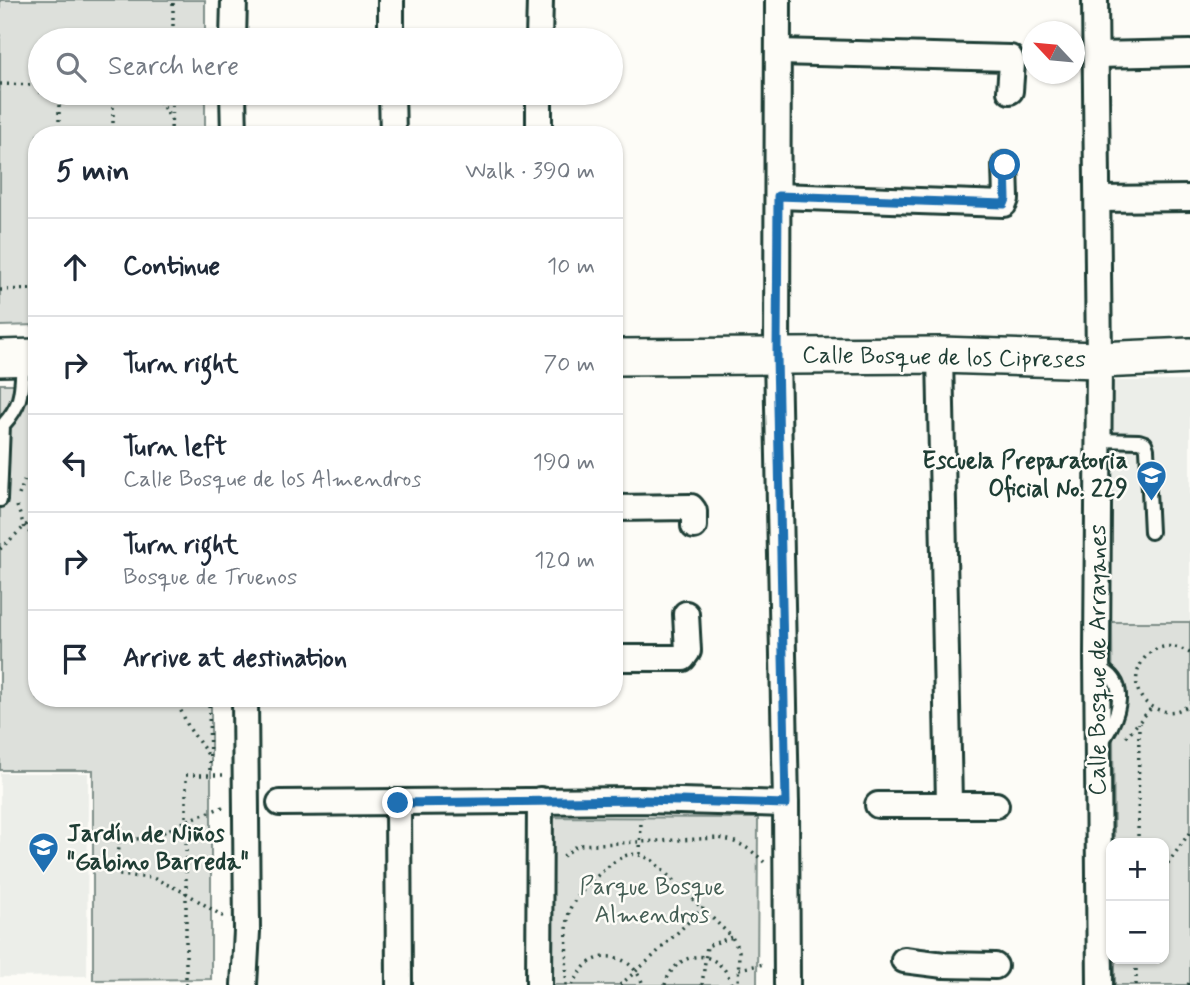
<!DOCTYPE html>
<meta charset="utf-8">
<style>
body{margin:0;font-family:Mynerve,sans-serif;background:#f2f2f3;color:#1f2937}
.controls{position:absolute;right:21px;bottom:21px;display:grid;overflow:hidden;border-radius:14px;box-shadow:0 2px 5px #0004}
.controls button{width:63px;height:63px;display:grid;place-items:center;padding:0;border:0;border-bottom:2px solid #e0e1e3;background:#fff;color:#1f2937;font:35px sans-serif}
.compass{position:absolute;left:1022px;top:21px;width:63px;height:63px;border-radius:50%;background:#fff;box-shadow:0 2px 5px #0004;rotate:296deg}
.stop{position:absolute;width:21px;height:21px;margin:-16px;border:5px solid #1f6fb2;border-radius:50%;background:#fff}
.stop.end{background:#1f6fb2;border-color:#fff;box-shadow:0 2px 7px #0008}
.list{margin:0;padding:0;list-style:none}
h2{display:flex;justify-content:space-between;align-items:center;height:91px;margin:0;padding:0 28px;font-size:30px}
h2 small{font-size:23px;font-weight:400;color:#747a83}
.list li{display:grid;grid-template-columns:46px 1fr auto;gap:21px;align-items:center;box-sizing:border-box;height:98px;padding:0 28px;border-top:2px solid #e0e1e3}
.list b{display:block;font-size:26px;white-space:nowrap}
.list p{margin:0;font-size:23px;white-space:nowrap;color:#747a83}
.list em{font-size:23px;font-style:normal;color:#747a83}
.icon{flex:none;width:38px;height:38px;fill:none;stroke:currentColor;stroke-width:2;stroke-linecap:round;stroke-linejoin:round}
.map{position:relative;flex:none;width:1190px;height:985px;overflow:hidden}
.search{position:absolute;background:#fff;box-shadow:0 2px 5px #0004;left:28px;top:28px;width:595px;height:77px;display:flex;align-items:center;gap:18px;box-sizing:border-box;padding:0 24px;border-radius:38px;color:#747a83;font-size:26px}
.panel{position:absolute;background:#fff;box-shadow:0 2px 5px #0004;left:28px;top:126px;width:595px;height:581px;border-radius:28px}
.map>svg:first-child{display:block}
.built{fill:#eceee9}
.green{fill:#dde0db;stroke:#7e8e88;stroke-width:2}
.lines{fill:none;stroke-linecap:round;stroke-linejoin:round}
.lane-casing{stroke:#1f3d34;stroke-width:18}
.street-casing{stroke:#1f3d34;stroke-width:30}
.secondary-casing{stroke:#1f3d34;stroke-width:40}
.path{stroke:#1f3d34;stroke-width:3.5;stroke-dasharray:2 5;stroke-linecap:butt}
.lane{stroke:#fdfcf7;stroke-width:12}
.street{stroke:#fdfcf7;stroke-width:24}
.secondary{stroke:#fdfcf7;stroke-width:35}
.route{stroke:#1f6fb2;stroke-width:9}
.labels{text-anchor:middle;dominant-baseline:central;stroke-width:5;stroke-linejoin:round;paint-order:stroke}
.street-label{font-size:24px;fill:#1f3d34;stroke:#fdfcf7}
.poi-label{font-size:24px;font-weight:bold;fill:#1f3d34;stroke:#fdfcf7;text-anchor:end}
.park-label{font-size:24px;fill:#455e55;stroke:#fdfcf7}
</style>
<div class="map">
<svg width="1190" height="985" viewBox="0 0 1190 985">
<rect width="100%" height="100%" fill="#fdfcf7"/>
<filter id="ink" filterUnits="userSpaceOnUse"><feTurbulence type="fractalNoise" baseFrequency=".0143" numOctaves="2"/><feDisplacementMap in="SourceGraphic" scale="14" xChannelSelector="R" yChannelSelector="G"/><feConvolveMatrix kernelMatrix="1 2 1 2 8 2 1 2 1" color-interpolation-filters="sRGB"/></filter>
<g filter="url(#ink)">
<g class="built">
<polygon points="1114,381 1190,381 1190,622 1112,622"/>
<polygon points="0,773 88,773 87,976 0,977"/>
</g>
<g class="green">
<polygon points="0,0 205,0 205,40 40,40 40,93 205,93 205,135 37,135 37,325 0,326"/>
<polygon points="0,384 37,384 37,698 211,698 211,979 93,980 93,770 0,770"/>
<polygon points="1112,622 1190,622 1190,985 1115,985 1115,959 1164,959 1164,843 1114,843"/>
<polygon points="547,817 758,818 757,985 545,985"/>
</g>
<g class="lines">
<defs>
<g id="lane">
<polyline points="1098,440 1139,441 1145,443 1147,449 1151,532"/>
<path d="M 0,500 L 3,425 C 24,402 21,389 23,360"/>
<path d="M 1097,665 C 1101,668 1107,672 1111,676 C 1129,695 1113,727 1100,744"/>
</g>
<g id="street">
<polyline points="391,0 391,40"/>
<polyline points="778,0 777,356 786,804 787,985"/>
<polyline points="1095,0 1099,360 1097,656 1100,985"/>
<polyline points="233,40 234,0"/>
<polyline points="539,40 540,0"/>
<polyline points="778,52 1010,58 1012,63 1010,91"/>
<polyline points="1096,55 1190,53"/>
<polyline points="233,93 234,135"/>
<polyline points="392,93 393,135"/>
<polyline points="539,93 539,135"/>
<polyline points="778,196 1004,204 1006,199 1005,165"/>
<polyline points="1098,199 1190,198"/>
<polyline points="940,355 949,803"/>
<polyline points="614,508 691,507 694,511 694,526"/>
<polyline points="614,658 683,658 688,651 686,614"/>
<polyline points="280,803 642,800 786,804"/>
<polyline points="398,803 399,985"/>
<polyline points="878,805 996,805"/>
<polyline points="904,960 944,965 995,966"/>
<polyline points="244,985 247,931 245,698"/>
<polyline points="539,985 540,800"/>
</g>
<g id="secondary">
<polyline points="614,357 940,355 1099,360 1190,356"/>
<polyline points="0,358 37,357"/>
</g>
</defs>
<use href="#lane" class="lane-casing"/>
<use href="#street" class="street-casing"/>
<use href="#secondary" class="secondary-casing"/>
<g class="path">
<polyline points="173,40 173,0"/>
<polyline points="0,84 40,85"/>
<polyline points="113,93 113,135"/>
<polyline points="148,93 160,102 171,119"/>
<polyline points="59,133 99,135"/>
<polyline points="59,135 59,93"/>
<polyline points="171,135 172,93"/>
<polyline points="0,290 37,289"/>
<polyline points="19,495 25,479 37,468"/>
<polyline points="17,506 24,526 37,540"/>
<polyline points="0,549 37,515"/>
<path d="M 1190,653 C 1143,625 1114,695 1159,710 C 1170,714 1181,711 1190,704"/>
<polyline points="175,698 189,728 209,756"/>
<polyline points="209,698 210,775"/>
<polyline points="1126,737 1152,707"/>
<polyline points="223,807 186,821 152,838 119,840 118,875 153,878 186,893 224,917"/>
<polyline points="1138,843 1139,723"/>
<polyline points="640,854 641,821"/>
<path d="M 563,856 L 578,845 L 718,838 C 738,841 750,848 764,862"/>
<polyline points="1164,869 1190,832"/>
<polyline points="739,969 764,964"/>
<polyline points="186,985 186,775 223,775"/>
<path d="M 566,985 C 567,967 565,924 570,909 C 574,896 614,857 628,855 C 637,853 645,856 653,861 L 732,937 L 739,951 L 738,985"/>
<path d="M 572,985 C 578,977 581,968 589,963 C 611,948 636,962 643,985"/>
<polyline points="620,985 649,960 703,908"/>
<path d="M 665,985 C 671,960 701,946 721,966 C 727,971 729,978 732,985"/>
<polyline points="702,985 707,946 732,937"/>
<polyline points="1136,985 1136,959"/>
<polyline points="1188,985 1190,982"/>
</g>
<use href="#lane" class="lane"/>
<use href="#street" class="street"/>
<use href="#secondary" class="secondary"/>
</g>
</g>
<g class="lines" filter="url(#ink)">
<polyline class="route" points="398,803 642,800 786,804 777,356 778,196 1004,204 1006,199 1005,165"/>
</g>
<defs>
<symbol id="school-pin" viewBox="-11 -11 22 30"><path d="M0 17L-7.5 6A9.5 9.5 0 1 1 7.5 6Z" fill="#1f6fb2" stroke="#fdfcf7"/><path d="M0-5L7-2L0 1L-7-2ZM-4 1L0 2.5L4 1V4Q0 6-4 4Z" fill="#fff"/></symbol>
</defs>
<g fill-rule="evenodd">
<use href="#school-pin" x="1134" y="458" width="35" height="47"/>
<use href="#school-pin" x="26" y="830" width="35" height="47"/>
</g>
<g class="labels">
<g class="street-label">
<text transform="translate(944 358) rotate(1)">Calle Bosque de los Cipreses</text>
<text transform="translate(1098 660) rotate(-90)">Calle Bosque de Arrayanes</text>
</g>
<g class="poi-label">
<text x="1128" y="461">Escuela Preparatoria<tspan x="1128" dy="28">Oficial No. 229</tspan></text>
<text x="67" y="834" text-anchor="start">Jardín de Niños<tspan x="67" dy="28">"Gabino Barreda"</tspan></text>
</g>
<g class="park-label">
<text x="652" y="887">Parque Bosque<tspan x="652" dy="28">Almendros</tspan></text>
</g>
</g>
</svg>
<div class="controls">
<button>+</button>
<button>−</button>
</div>
<svg class="compass" viewBox="-18 -18 36 36"><path d="M0-13l5 13h-10z" fill="#e53935"/><path d="M0 13l5-13h-10z" fill="#747a83"/></svg>
<div class="stop" style="left:1005px;top:165px"></div>
<div class="stop end" style="left:398px;top:803px"></div>
<div class="search"><svg class="icon" aria-label="search" viewBox="0 0 24 24"><circle cx="10" cy="10" r="6"/><path d="M15 15l6 6"/></svg>Search here</div>
<section class="panel">
<h2>5 min<small>Walk · 390 m</small></h2>
<ul class="list">
<li><svg class="icon" aria-label="ahead" viewBox="0 0 24 24"><path d="M12 20V5M6 11l6-6 6 6"/></svg><div><b>Continue</b></div><em>10 m</em></li>
<li><svg class="icon" aria-label="right" viewBox="0 0 24 24"><path d="M7 20v-9h11M14 6l5 5-5 5"/></svg><div><b>Turn right</b></div><em>70 m</em></li>
<li><svg class="icon" aria-label="left" viewBox="0 0 24 24"><path d="M17 20v-9H6M10 6l-5 5 5 5"/></svg><div><b>Turn left</b><p>Calle Bosque de los Almendros</p></div><em>190 m</em></li>
<li><svg class="icon" aria-label="right" viewBox="0 0 24 24"><path d="M7 20v-9h11M14 6l5 5-5 5"/></svg><div><b>Turn right</b><p>Bosque de Truenos</p></div><em>120 m</em></li>
<li><svg class="icon" aria-label="arrive" viewBox="0 0 24 24"><path d="M6 21V4h12l-3 4 3 4H6"/></svg><div><b>Arrive at destination</b></div></li>
</ul>
</section>
</div>
